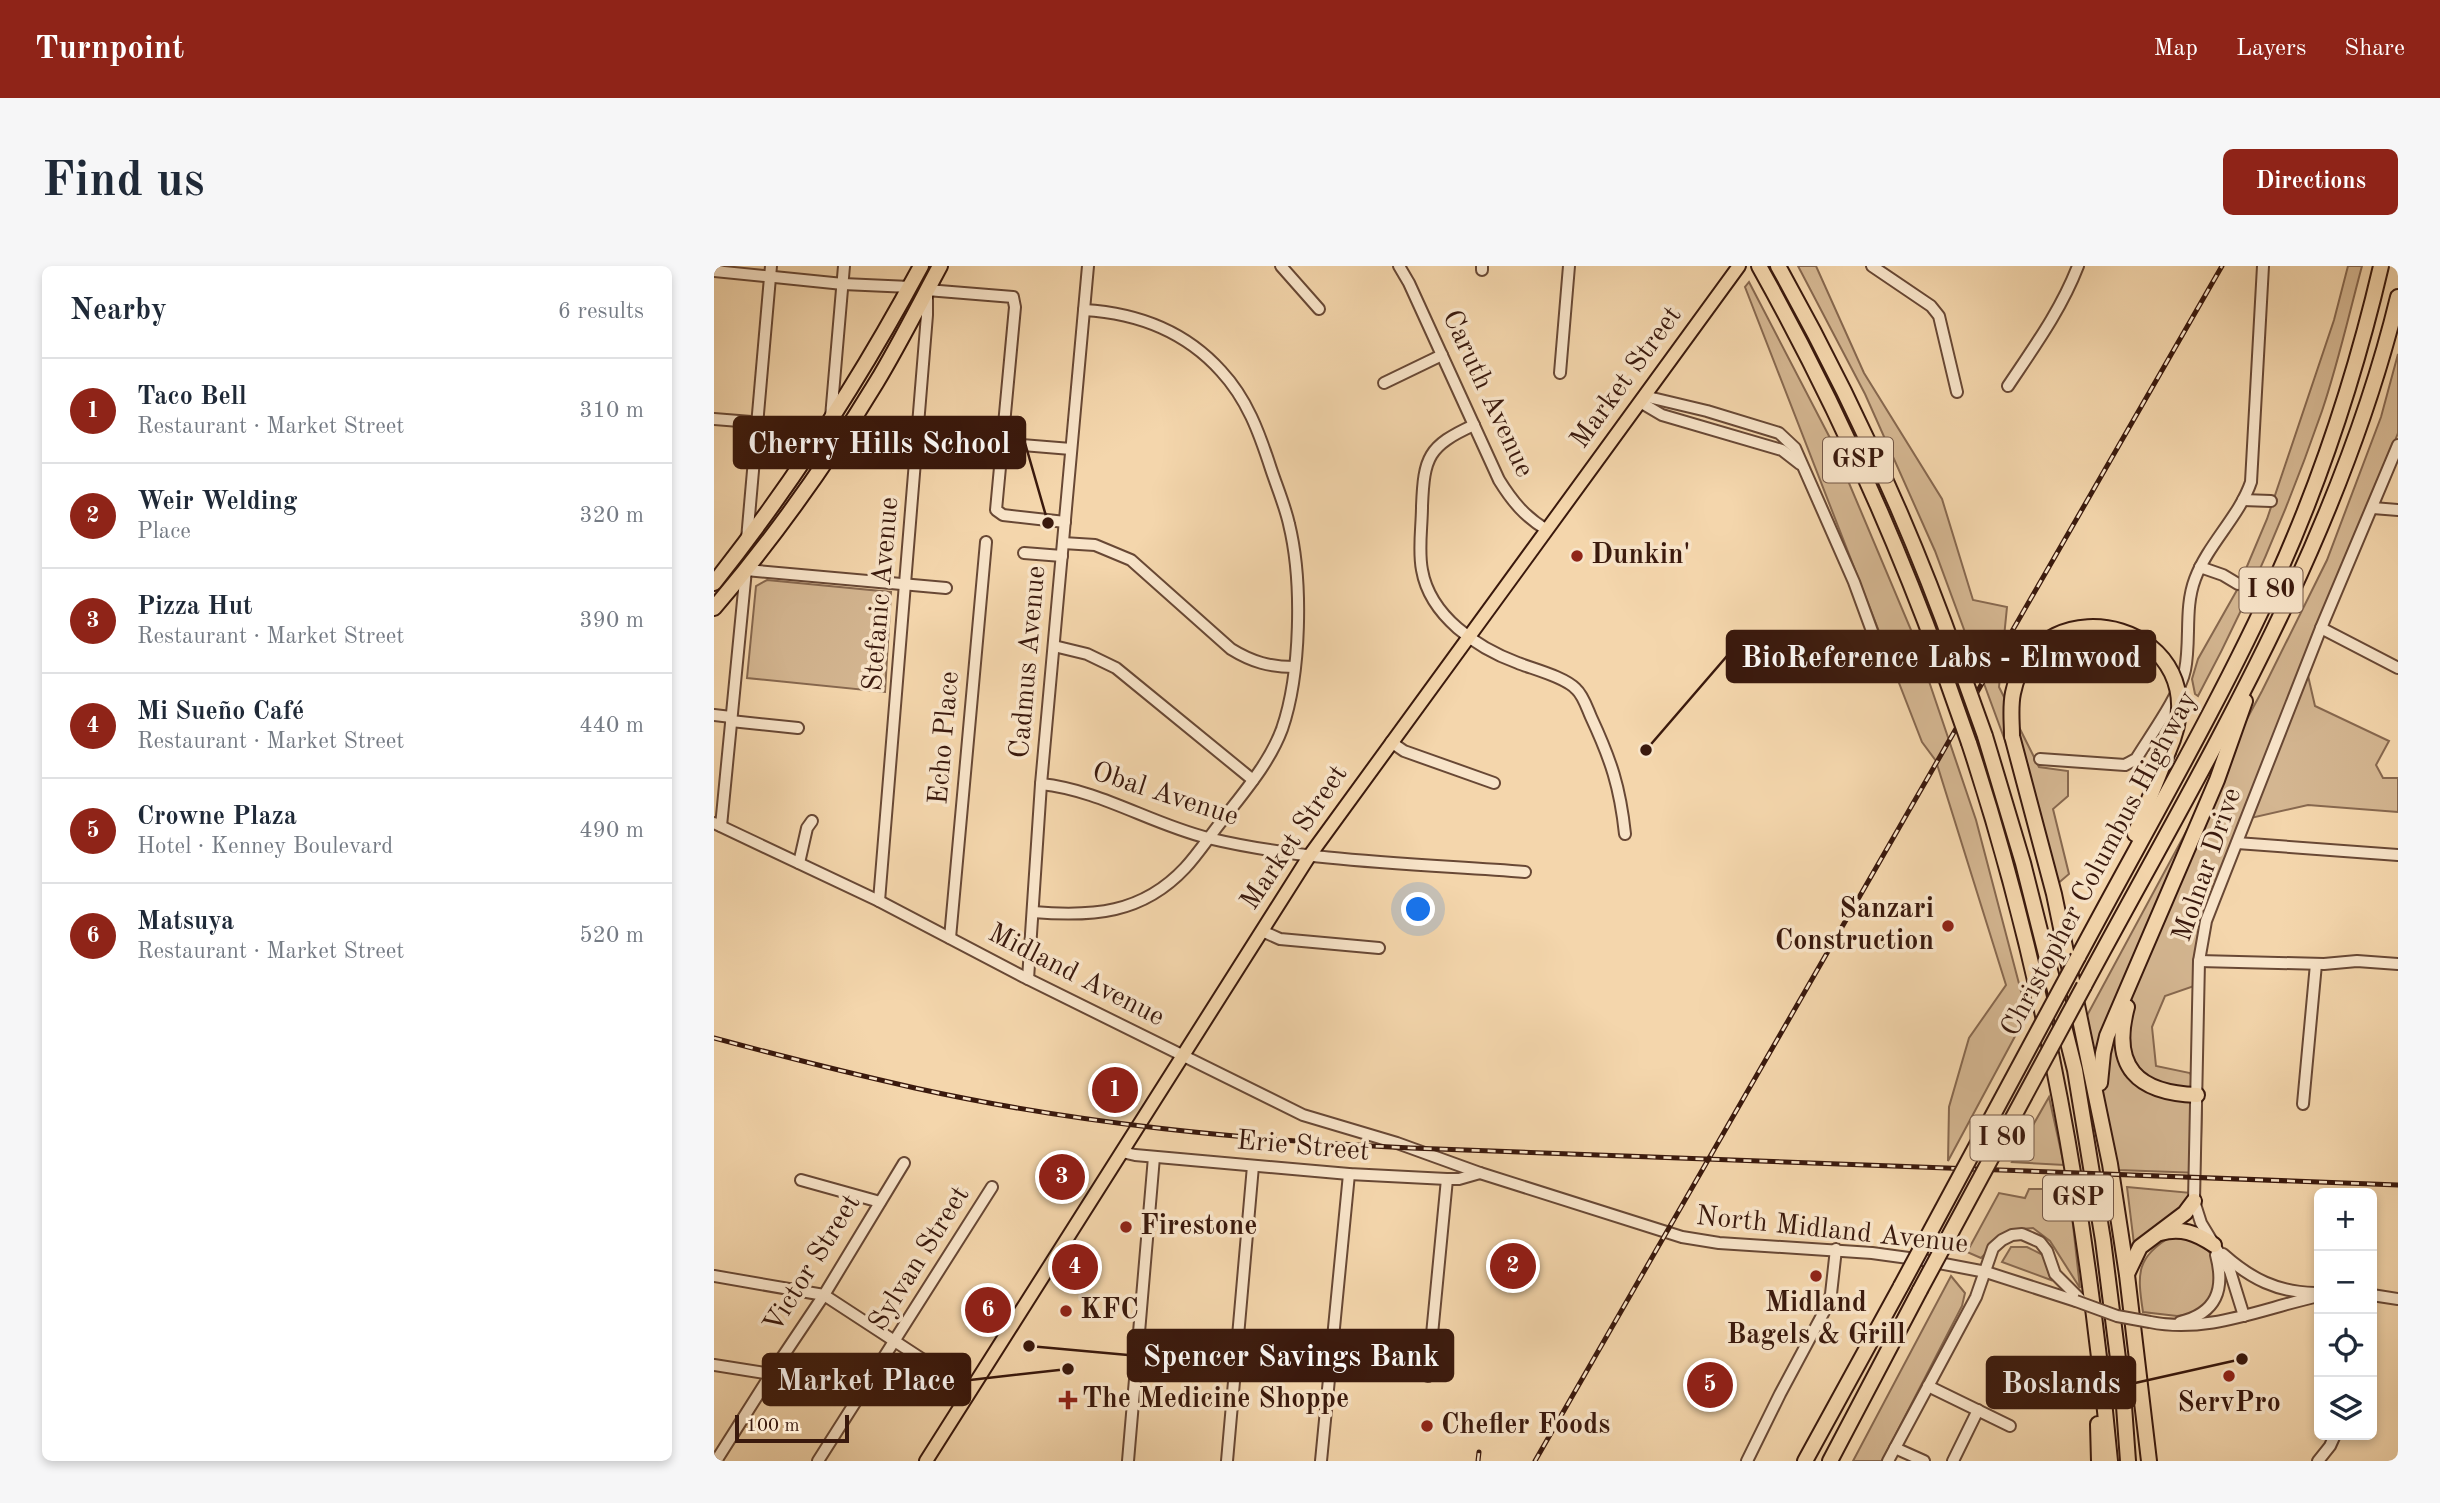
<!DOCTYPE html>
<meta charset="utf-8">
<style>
body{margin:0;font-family:"Old Standard TT",serif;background:#f6f6f7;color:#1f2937}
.controls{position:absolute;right:21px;bottom:21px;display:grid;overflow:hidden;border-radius:10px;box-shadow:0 4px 10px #0003}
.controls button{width:63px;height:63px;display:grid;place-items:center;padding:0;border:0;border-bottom:2px solid #e0e1e3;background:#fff;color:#1f2937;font:35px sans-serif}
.scale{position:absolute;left:21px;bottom:18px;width:114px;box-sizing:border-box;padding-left:7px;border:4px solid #3a190d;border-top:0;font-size:19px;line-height:24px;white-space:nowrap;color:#3a190d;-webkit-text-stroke:5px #f8e4c9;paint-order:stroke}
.you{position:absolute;left:705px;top:644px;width:24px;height:24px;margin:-18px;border:5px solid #fff;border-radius:50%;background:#1a73e8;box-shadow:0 0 0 10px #1a73e833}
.badge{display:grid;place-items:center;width:46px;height:46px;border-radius:50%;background:#8f2418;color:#fff;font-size:23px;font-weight:700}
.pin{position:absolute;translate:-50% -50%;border:4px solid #fff;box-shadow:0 2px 7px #0006}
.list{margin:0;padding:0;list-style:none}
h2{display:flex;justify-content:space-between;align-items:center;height:91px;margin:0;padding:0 28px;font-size:30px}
h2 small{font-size:23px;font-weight:400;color:#747a83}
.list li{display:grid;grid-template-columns:46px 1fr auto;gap:21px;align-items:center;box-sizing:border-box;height:105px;padding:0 28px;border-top:2px solid #e0e1e3}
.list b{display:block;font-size:26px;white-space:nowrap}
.list p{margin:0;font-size:23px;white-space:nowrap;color:#747a83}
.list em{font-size:23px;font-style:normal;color:#747a83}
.icon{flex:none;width:38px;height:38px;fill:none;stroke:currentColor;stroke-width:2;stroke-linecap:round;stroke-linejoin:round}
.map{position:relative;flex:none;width:1684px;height:1195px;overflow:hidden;border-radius:10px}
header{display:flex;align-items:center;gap:42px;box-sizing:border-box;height:98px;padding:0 35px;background:#8f2418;color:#fff}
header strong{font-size:33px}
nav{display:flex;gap:38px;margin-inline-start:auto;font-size:24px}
.intro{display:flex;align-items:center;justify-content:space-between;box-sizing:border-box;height:168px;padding:0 42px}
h1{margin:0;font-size:49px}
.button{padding:18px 32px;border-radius:10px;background:#8f2418;color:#fff;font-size:24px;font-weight:700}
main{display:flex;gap:42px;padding:0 42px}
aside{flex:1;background:#fff;border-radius:10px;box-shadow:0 4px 10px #0003}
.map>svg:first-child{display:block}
.green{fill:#d4b691;stroke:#87684f;stroke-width:2}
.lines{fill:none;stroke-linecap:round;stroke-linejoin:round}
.minor-casing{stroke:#684835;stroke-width:14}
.major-casing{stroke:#3a190d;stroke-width:16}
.highway-casing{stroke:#3a190d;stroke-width:18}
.minor{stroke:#f8e4c9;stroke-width:10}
.major{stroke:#f4d6ac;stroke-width:12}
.highway{stroke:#f4d6ac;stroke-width:14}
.rail-casing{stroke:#3a190d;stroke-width:5}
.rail{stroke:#f8e4c9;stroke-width:2.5;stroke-dasharray:8;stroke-linecap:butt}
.minor-bridge-casing{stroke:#684835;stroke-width:14;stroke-linecap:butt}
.highway-bridge-casing{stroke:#3a190d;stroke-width:18;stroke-linecap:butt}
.minor-bridge{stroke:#f8e4c9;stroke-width:10}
.highway-bridge{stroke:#f4d6ac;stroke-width:14}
.poi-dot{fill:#8f2418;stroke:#f8e4c9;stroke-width:2.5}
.labels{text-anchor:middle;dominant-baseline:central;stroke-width:7;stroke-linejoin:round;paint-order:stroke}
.shield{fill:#f8e4c9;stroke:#735645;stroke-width:2}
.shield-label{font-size:26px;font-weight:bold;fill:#3a190d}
.street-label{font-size:28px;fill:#3a190d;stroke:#f8e4c9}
.poi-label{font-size:28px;font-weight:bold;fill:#3a190d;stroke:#f8e4c9;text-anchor:start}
.leader{fill:none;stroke:#3a190d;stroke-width:2.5}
.callout-dot{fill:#3a190d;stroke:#f8e4c9;stroke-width:2.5}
.callout{fill:#3a190d;stroke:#3a190d;stroke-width:2.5}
.callout-label{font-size:30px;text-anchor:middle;font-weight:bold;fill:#fff}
</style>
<header>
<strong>Turnpoint</strong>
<nav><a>Map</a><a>Layers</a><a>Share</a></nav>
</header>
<div class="intro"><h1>Find us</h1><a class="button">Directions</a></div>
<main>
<aside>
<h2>Nearby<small>6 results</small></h2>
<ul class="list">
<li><span class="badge">1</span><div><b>Taco Bell</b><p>Restaurant · Market Street</p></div><em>310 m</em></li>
<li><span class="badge">2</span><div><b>Weir Welding</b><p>Place</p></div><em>320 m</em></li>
<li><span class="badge">3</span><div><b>Pizza Hut</b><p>Restaurant · Market Street</p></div><em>390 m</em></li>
<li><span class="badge">4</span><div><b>Mi Sueño Café</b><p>Restaurant · Market Street</p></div><em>440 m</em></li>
<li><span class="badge">5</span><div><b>Crowne Plaza</b><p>Hotel · Kenney Boulevard</p></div><em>490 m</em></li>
<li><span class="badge">6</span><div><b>Matsuya</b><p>Restaurant · Market Street</p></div><em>520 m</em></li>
</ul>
</aside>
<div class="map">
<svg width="1684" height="1195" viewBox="0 0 1684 1195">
<rect width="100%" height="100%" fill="#f4d6ac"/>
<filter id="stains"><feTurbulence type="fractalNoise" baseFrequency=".00286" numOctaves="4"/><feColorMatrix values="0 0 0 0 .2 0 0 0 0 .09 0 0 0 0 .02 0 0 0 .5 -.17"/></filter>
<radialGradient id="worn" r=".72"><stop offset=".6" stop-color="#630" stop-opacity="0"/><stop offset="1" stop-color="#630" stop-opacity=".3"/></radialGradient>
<g class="green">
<polygon points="1084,0 1102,0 1150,107 1228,233 1259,334 1293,341 1285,421 1325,501 1354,505 1354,530 1339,543 1355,608 1334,626 1293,480 1221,285 1151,128"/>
<path d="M 1634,0 L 1648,0 C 1635,48 1624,98 1608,145 C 1574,243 1533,339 1484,430 L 1481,428 L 1478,413 L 1484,393 L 1523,324 L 1553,253 L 1620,54 Z"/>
<polygon points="1035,16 1116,172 1200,371 1262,554 1313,748 1234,895 1235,841 1255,772 1292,719 1222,495 1208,476 1031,21"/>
<polygon points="1684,88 1684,167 1592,401 1601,440 1675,475 1662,499 1669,512 1684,512 1684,546 1594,539 1532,553 1502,629 1483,719 1451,730 1438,761 1442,800 1476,807 1488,839 1486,907 1404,904 1369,757 1548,425 1613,294 1667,151"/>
<polygon points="53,314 177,326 171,426 33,412 42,320"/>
<polygon points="1335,831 1350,899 1298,896"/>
<polygon points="1413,921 1478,927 1471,944 1420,978"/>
<polygon points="1315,923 1355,923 1366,1022 1336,975 1319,962 1295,964 1267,992 1253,986 1285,927 1311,932"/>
<path d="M 1458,970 C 1492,970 1512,996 1499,1030 C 1497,1036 1489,1042 1485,1047 L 1463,1050 L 1429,1046 C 1423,1007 1422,991 1458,970 Z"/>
<polygon points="1297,981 1313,981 1329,989 1337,1014 1288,996"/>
<polygon points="1237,1010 1251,1027 1248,1040 1168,1195 1139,1195"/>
</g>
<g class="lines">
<defs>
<g id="minor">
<polyline points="567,0 605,43"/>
<path d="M 685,0 L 695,17 L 785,214 C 798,235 811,251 833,264"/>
<polyline points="1158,0 1217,40 1225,50 1243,126"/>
<polyline points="768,4 768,0"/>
<polyline points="0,5 129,18 196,21"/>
<polyline points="846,107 855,0"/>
<polyline points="670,117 728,89"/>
<path d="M 1294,120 C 1320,81 1347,44 1364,0"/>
<polyline points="930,130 993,145 1065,167 1081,182 1140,316 1162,376"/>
<polyline points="926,136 948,149 1068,184 1086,198"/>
<polyline points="117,151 130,0"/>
<polyline points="0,153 112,162"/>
<path d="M 760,159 C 714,180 710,191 708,240 C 708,261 704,284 708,304 C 716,350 763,382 804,397 C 819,403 851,411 862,423 C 869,429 873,442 877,451 C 897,494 906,521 911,568"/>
<polyline points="132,165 357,183"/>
<polyline points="1529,234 1557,235"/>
<polyline points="1659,242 1684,244"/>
<polyline points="33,273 57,0"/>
<path d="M 349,277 L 381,279 L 417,294 L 517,383 C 538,396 556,401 580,401"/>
<polyline points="310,287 348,290"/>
<polyline points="1486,301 1509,309 1524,318"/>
<polyline points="1607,362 1684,402"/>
<polyline points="340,380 373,388 402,402 539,514"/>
<polyline points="0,449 17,451"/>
<polyline points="17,455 84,462"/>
<polyline points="677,476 690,485 780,517"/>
<path d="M 1326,493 L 1411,499 L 1422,493 C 1436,470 1466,429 1471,404 C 1477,374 1470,342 1481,313 C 1494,278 1525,251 1537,216 L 1549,0"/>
<path d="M 327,518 C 386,524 437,558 494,572 C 593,596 709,598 811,606"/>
<polyline points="0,557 165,635 310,711 589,849 683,877 766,907 968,971 1005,977 1158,987 1209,994 1272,1006 1362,1035"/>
<polyline points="7,560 32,304 232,322"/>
<polyline points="1523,577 1684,589"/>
<polyline points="85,597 93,562 98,555"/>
<polyline points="165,635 213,49 213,24 299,31 301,41 282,244 289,249 351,256"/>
<path d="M 319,646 C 378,651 428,648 471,602 C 484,588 495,571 507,556 C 529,527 555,498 568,463 C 587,408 589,315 575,258 C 571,240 563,221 557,203 C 545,166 533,133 507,105 C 471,65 422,47 370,44"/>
<polyline points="548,665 566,673 665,682"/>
<polyline points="236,672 272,276"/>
<polyline points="1485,695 1610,698 1643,695 1684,698"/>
<polyline points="314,713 327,518 374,0"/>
<polyline points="1589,838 1602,698"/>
<polyline points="408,886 421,889 635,908 733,913 745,913 766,907"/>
<polyline points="87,914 166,936"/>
<path d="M 1509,988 C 1537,1013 1563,1026 1601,1027"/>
<polyline points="0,1010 110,1029 257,1125"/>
<polyline points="1658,1029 1684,1033"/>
<polyline points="1530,1050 1516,1005 1487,957 1480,935 1485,695 1492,655 1499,637 1607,362 1684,179"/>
<path d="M 1436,1056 C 1494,1068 1549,1042 1605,1030"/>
<path d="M 1466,1056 C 1503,1047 1511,1023 1502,989"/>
<polyline points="0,1099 57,1108"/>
<polyline points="714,1110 733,913"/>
<polyline points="1214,1120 1296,1160"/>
<polyline points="1181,1182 1210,1195"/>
<polyline points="2,1195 57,1108 110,1029 190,897"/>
<polyline points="104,1195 278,921"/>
<polyline points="414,1195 440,891"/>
<polyline points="513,1195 539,900"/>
<polyline points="607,1195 635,908"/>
<polyline points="1033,1195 1066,1128 1112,1042 1117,1028 1122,983"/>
<polyline points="1174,1195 1262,1031 1279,982 1288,974 1298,969 1308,968 1326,976 1333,985 1341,1008 1366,1033"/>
<polyline points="1239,1195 1264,1144"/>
<polyline points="1604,1195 1616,1180 1621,1169"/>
</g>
<polyline id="major" points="212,1195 596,589 1025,0"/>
<g id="highway">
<path d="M 1045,0 C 1116,127 1176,259 1226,395"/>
<path d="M 1064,0 C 1134,125 1195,257 1243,392"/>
<path d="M 0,317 C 79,217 147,112 207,0"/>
<path d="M 0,342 C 60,272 114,196 162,117 C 185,79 205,39 226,0"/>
<polyline points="1271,470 1309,597 1361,804 1389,974 1410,1140 1414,1195"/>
<polyline points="1298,470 1340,628 1396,898 1413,1009 1435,1195"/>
<path d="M 1255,477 C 1332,710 1373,951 1396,1195"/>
<polyline points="1421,568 1454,486"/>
<path d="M 1364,691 C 1431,565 1504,441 1563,311 C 1608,211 1642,107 1667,0"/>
<path d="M 1370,720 C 1490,497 1624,279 1684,31"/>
<path d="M 1413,741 C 1397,801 1423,827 1483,829"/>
<polyline points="1386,817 1389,787 1393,770 1503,514 1531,435"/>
<path d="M 1446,967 C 1467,961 1482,967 1500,979"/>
<polyline points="1413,1008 1426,981 1471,947 1480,935"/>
<polyline points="1384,1158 1385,1195"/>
<polyline points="1091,1195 1187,1020"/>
<polyline points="1116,1195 1206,1024"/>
</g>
</defs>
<use href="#minor" class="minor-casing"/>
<use href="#major" class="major-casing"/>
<use href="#highway" class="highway-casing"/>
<use href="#minor" class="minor"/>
<use href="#major" class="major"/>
<use href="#highway" class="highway"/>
<defs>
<g id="rail">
<path d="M 0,772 C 67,790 134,807 201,822 C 364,858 531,874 697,882 L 1684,919"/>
<polyline points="764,1195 765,1186"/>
<polyline points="821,1195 1508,0"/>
</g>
</defs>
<use href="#rail" class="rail-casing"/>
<use href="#rail" class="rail"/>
<defs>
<polyline id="minor-bridge" points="1362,1035 1403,1050 1436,1056"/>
<g id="highway-bridge">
<polyline points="1243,392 1271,470"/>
<polyline points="1226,395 1255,477"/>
<path d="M 1298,470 C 1298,456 1296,441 1299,427 C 1323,311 1512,359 1454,486"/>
<polyline points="1187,1020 1364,691"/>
<polyline points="1206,1024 1370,720"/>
</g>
</defs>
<use href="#minor-bridge" class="minor-bridge-casing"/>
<use href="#highway-bridge" class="highway-bridge-casing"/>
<use href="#minor-bridge" class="minor-bridge"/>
<use href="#highway-bridge" class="highway-bridge"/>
</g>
<g class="poi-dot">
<circle cx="863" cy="290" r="7"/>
<circle cx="1234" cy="660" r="7"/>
<circle cx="412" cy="961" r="7"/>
<circle cx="1102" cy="1010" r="7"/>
<circle cx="352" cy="1045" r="7"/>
<circle cx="1515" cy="1110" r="7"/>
<path d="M350.5 1123.5h7v7h7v7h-7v7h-7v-7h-7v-7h7z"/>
<circle cx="713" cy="1160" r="7"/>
</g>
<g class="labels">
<g class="shield">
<rect x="1109" y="171.5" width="70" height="45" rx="5"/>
<rect x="1525.5" y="301.5" width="63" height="45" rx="5"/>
<rect x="1256.5" y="849.5" width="63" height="45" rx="5"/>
<rect x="1329" y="909.5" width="70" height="45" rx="5"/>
</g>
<g class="shield-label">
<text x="1144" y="194">GSP</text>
<text x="1557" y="324">I 80</text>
<text x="1288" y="872">I 80</text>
<text x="1364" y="932">GSP</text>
</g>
<g class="street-label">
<text transform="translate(913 112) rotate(-54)">Market Street</text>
<text transform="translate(773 128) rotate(65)">Caruth Avenue</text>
<text transform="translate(168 328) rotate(-85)">Stefanic Avenue</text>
<text transform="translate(315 396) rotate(-85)">Cadmus Avenue</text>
<text transform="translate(231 472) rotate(-85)">Echo Place</text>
<text transform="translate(451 529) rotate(18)">Obal Avenue</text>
<text transform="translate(581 572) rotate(-56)">Market Street</text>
<text transform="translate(1386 598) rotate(-62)">Christopher Columbus Highway</text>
<text transform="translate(1494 599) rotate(-71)">Molnar Drive</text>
<text transform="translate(362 710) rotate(27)">Midland Avenue</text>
<text transform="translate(589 881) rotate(5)">Erie Street</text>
<text transform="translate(1118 965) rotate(6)">North Midland Avenue</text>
<text transform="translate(206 993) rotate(-58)">Sylvan Street</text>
<text transform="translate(99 998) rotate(-58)">Victor Street</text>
</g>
<g class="poi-label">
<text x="877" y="290">Dunkin'</text>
<text x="1220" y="644" text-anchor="end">Sanzari<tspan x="1220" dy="32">Construction</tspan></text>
<text x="426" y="961">Firestone</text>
<text x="1102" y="1038" text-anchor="middle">Midland<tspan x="1102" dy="32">Bagels &amp; Grill</tspan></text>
<text x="366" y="1045">KFC</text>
<text x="368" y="1134">The Medicine Shoppe</text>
<text x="1515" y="1138" text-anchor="middle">ServPro</text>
<text x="727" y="1160">Chefler Foods</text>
</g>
</g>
<path class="leader" d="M334 257L311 177M932 484L1013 390M315 1080L414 1089M354 1103L256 1114M1528 1093L1421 1117"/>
<g class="callout-dot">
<circle cx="334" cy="257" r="7"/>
<circle cx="932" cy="484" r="7"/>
<circle cx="315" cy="1080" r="7"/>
<circle cx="354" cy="1103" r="7"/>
<circle cx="1528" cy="1093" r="7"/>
</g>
<g class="callout">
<rect x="20" y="151" width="291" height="51" rx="7"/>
<rect x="1013" y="365" width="428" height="51" rx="7"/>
<rect x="414" y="1064" width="325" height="51" rx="7"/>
<rect x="49" y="1088" width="207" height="51" rx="7"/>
<rect x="1273" y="1091" width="148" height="51" rx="7"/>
</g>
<g class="callout-label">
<text x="165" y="187">Cherry Hills School</text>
<text x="1227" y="401">BioReference Labs - Elmwood</text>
<text x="577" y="1100">Spencer Savings Bank</text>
<text x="152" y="1124">Market Place</text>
<text x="1347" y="1127">Boslands</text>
</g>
<rect width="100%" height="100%" filter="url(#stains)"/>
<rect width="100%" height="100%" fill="url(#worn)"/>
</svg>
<div class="controls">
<button>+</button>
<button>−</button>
<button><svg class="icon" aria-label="locate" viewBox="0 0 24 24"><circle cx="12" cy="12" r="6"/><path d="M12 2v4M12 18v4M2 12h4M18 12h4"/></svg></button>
<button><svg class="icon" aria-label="layers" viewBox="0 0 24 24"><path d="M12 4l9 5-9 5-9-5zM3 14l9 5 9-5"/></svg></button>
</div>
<div class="scale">100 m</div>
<div class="you"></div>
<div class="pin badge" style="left:401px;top:824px">1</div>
<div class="pin badge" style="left:799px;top:1000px">2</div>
<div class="pin badge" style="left:348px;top:911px">3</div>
<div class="pin badge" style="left:361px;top:1001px">4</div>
<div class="pin badge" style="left:996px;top:1119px">5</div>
<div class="pin badge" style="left:274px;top:1044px">6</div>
</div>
</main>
